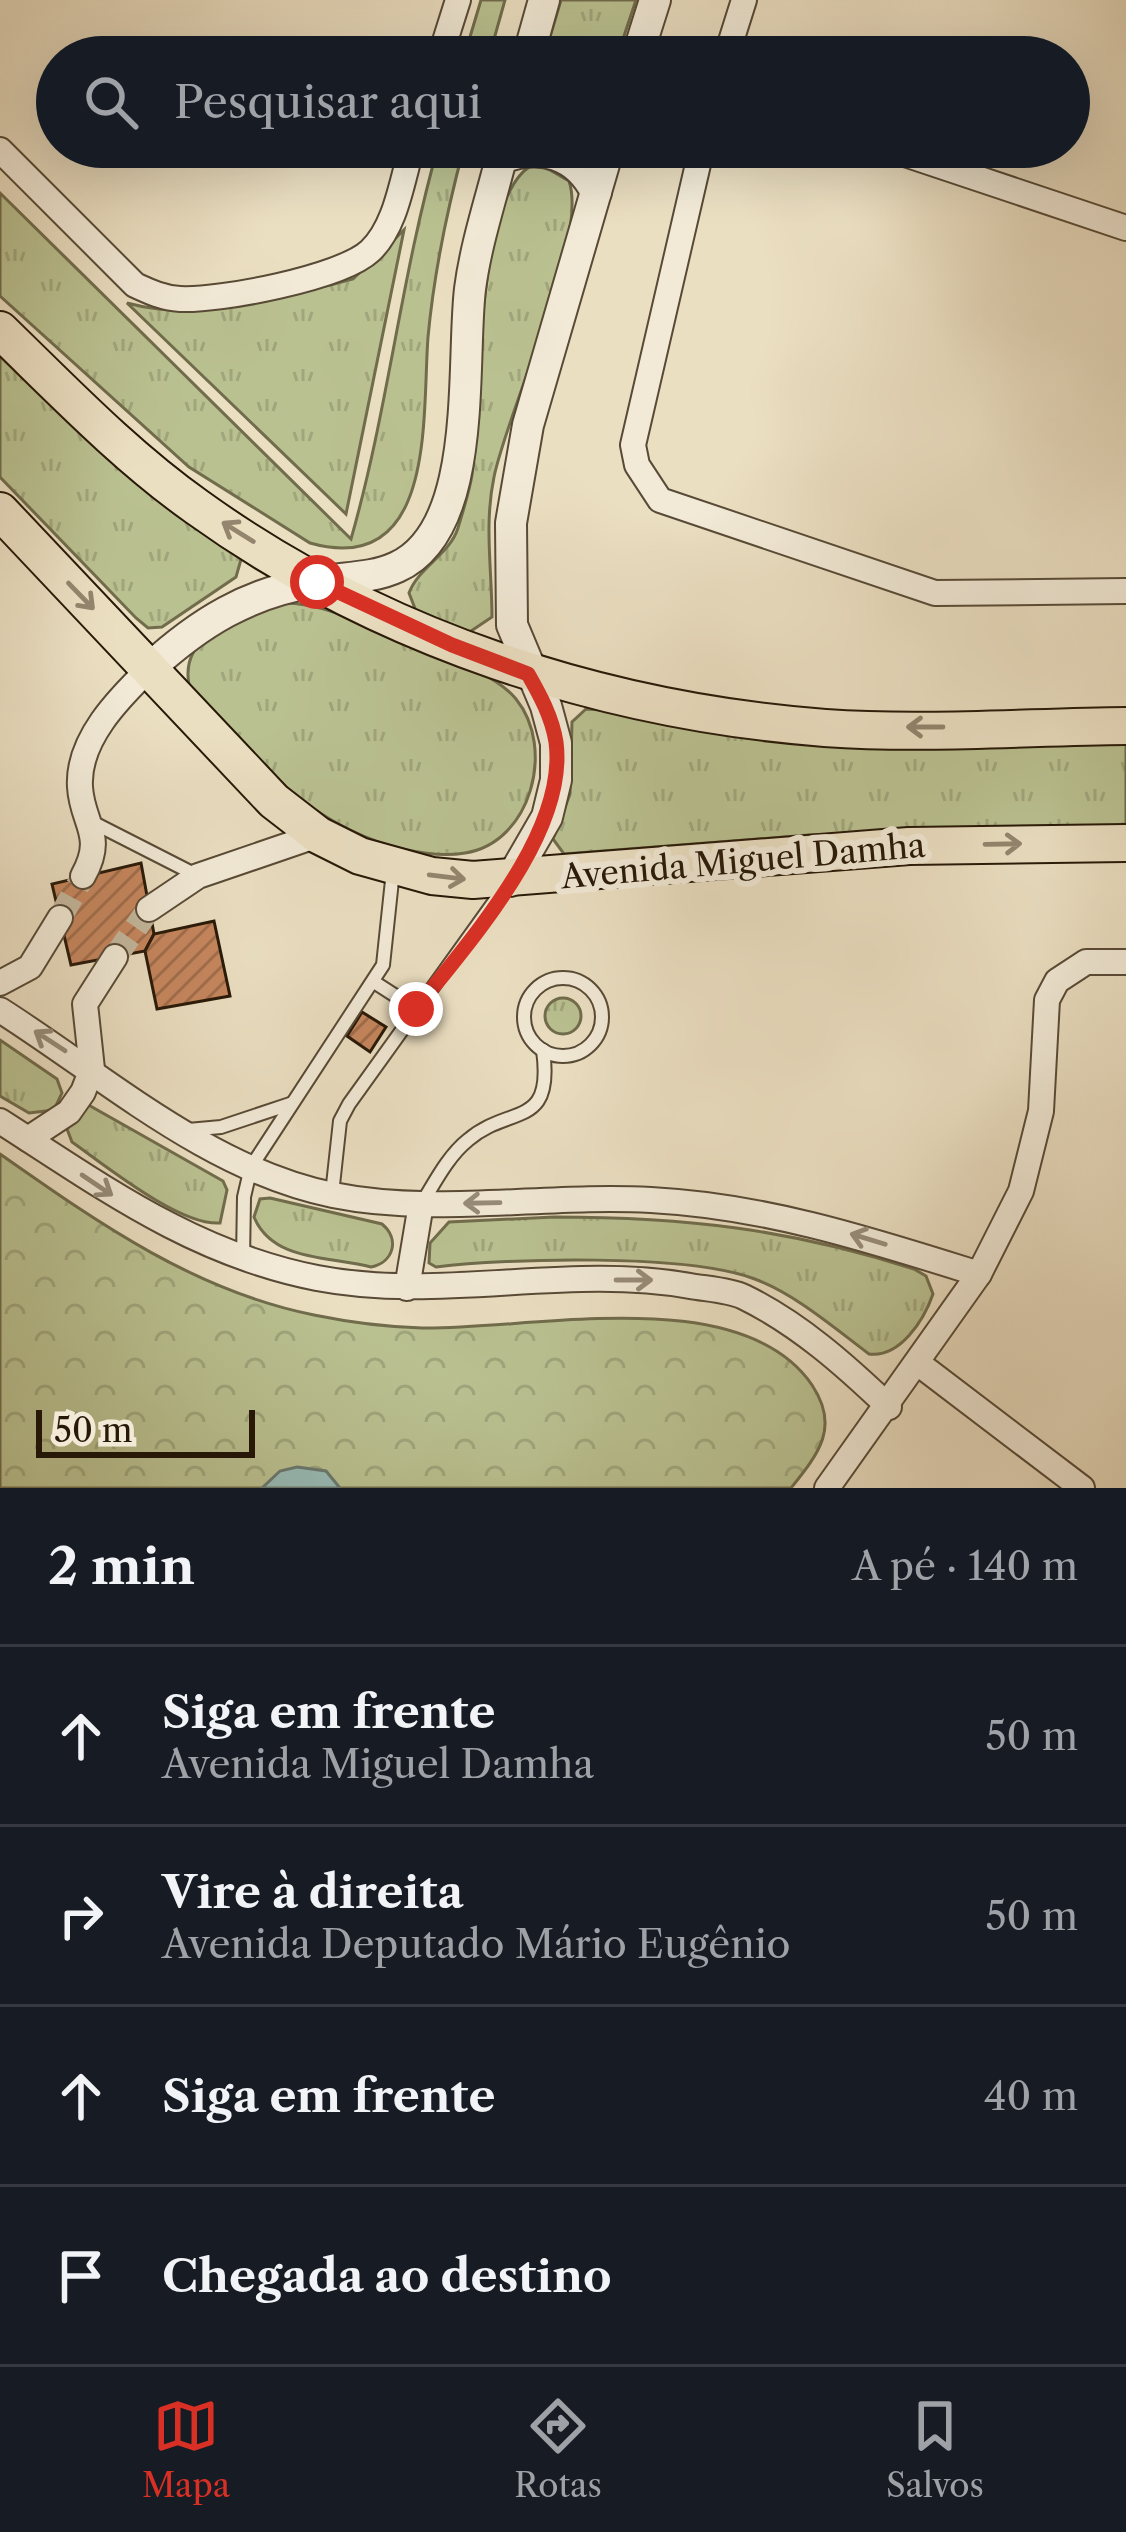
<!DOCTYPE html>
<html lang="pt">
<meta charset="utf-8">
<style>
body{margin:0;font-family:"Libre Caslon Text",serif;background:#242831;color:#f1f3f6}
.scale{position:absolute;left:36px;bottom:30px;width:219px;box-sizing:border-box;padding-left:12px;border:6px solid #271807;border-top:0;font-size:33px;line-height:42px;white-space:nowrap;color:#271807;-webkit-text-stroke:9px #f2ead7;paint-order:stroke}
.stop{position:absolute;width:36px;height:36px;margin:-27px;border:9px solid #d93025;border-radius:50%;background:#fff}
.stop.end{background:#d93025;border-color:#fff;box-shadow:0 3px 12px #0008}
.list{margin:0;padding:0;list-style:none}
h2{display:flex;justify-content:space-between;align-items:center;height:156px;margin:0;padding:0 48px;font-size:51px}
h2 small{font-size:39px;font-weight:400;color:#9ea1a6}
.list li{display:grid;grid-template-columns:78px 1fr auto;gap:36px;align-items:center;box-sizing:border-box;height:180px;padding:0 48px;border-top:3px solid #363941}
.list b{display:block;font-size:45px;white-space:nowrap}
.list p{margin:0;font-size:39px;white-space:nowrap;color:#9ea1a6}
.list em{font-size:39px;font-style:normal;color:#9ea1a6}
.icon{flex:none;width:66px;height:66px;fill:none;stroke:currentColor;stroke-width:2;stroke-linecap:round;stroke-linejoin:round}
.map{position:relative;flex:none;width:1126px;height:1488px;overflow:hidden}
.search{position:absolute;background:#171b24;box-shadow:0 12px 48px #0002;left:36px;right:36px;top:36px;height:132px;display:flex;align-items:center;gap:30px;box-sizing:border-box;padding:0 42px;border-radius:66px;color:#9ea1a6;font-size:45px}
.sheet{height:876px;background:#171b24}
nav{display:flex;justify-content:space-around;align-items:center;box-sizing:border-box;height:168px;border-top:3px solid #363941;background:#171b24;font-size:33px;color:#9ea1a6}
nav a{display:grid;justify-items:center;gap:6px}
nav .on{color:#d93025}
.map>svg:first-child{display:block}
.grass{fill:url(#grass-tufts);stroke:#706c4c;stroke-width:3}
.park{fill:url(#park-crowns);stroke:#706c4c;stroke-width:3}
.water{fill:#98bcb7;stroke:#6b7a71;stroke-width:3}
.building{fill:url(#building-hatch);stroke:#271807;stroke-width:3}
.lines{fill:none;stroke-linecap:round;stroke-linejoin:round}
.minor-tunnel{stroke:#c4b79d;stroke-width:24;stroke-dasharray:24 12;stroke-linecap:butt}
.service-casing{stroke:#584a36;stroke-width:16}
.minor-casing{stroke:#584a36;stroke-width:28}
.tertiary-casing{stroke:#584a36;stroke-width:34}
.primary-casing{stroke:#271807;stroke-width:40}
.service{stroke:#f2ead7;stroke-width:12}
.minor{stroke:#f2ead7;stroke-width:24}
.tertiary{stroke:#f2ead7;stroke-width:30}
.primary{stroke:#ebdfc2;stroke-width:36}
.oneway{stroke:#93856e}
.oneway2{stroke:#978c79}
.route{stroke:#d93025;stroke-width:15}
.labels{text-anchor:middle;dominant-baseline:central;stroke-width:12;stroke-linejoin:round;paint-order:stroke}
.street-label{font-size:33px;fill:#271807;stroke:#f2ead7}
</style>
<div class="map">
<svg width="1126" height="1488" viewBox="0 0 1126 1488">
<defs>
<pattern id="grass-tufts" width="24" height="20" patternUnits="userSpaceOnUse" patternTransform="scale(3)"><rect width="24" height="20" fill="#bac191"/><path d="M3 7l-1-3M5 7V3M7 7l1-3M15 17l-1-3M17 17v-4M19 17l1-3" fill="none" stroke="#a0a57c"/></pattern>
<pattern id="park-crowns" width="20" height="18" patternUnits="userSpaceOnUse" patternTransform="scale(3)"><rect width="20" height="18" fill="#bac191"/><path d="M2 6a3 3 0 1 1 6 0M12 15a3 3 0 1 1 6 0" fill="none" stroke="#a0a57c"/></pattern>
<pattern id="building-hatch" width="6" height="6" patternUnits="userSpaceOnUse" patternTransform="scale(3)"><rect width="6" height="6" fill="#c6865e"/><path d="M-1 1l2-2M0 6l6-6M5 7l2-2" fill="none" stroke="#a16d4c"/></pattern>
</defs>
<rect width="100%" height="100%" fill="#ebdfc2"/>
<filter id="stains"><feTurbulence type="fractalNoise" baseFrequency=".00167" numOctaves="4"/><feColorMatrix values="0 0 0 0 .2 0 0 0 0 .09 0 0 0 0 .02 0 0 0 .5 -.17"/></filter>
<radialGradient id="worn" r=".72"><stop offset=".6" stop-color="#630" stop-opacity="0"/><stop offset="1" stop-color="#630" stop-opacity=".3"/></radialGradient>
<g class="grass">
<polygon points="481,0 505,0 489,57 464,57"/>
<polygon points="561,0 636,0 617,57 544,57"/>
<path d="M 438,147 L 464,147 C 447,210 434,273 428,337 C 422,414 437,579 310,543 L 189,467 L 0,296 L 0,193 L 351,539 C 388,410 401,276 438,147 Z"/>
<path d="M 538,163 L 569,181 C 589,239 508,408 494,477 C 484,524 492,571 492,617 L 468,633 L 416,611 L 409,593 C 418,568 450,554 458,528 C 463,511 469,493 472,475 C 481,415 473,181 538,163 Z"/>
<path d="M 404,230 L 346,514 L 127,303 C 197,322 264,300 334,284 L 353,279 Z"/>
<polygon points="0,353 242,556 236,577 162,627 148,628 136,618 0,477"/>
<path d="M 283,603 C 326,603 364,625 403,642 C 437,657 491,669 516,699 C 556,748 531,843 465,853 C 429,859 383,846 350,830 C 283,798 239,739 189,685 C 179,631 242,617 283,603 Z"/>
<polygon points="586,709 1126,743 1126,827 809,835 564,854 553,839 570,794 572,722"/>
<circle cx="563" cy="1016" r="18"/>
<polygon points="0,1040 57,1079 62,1093 54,1110 29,1113 0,1096"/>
<path d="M 85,1103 L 223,1181 L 227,1190 L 220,1223 C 180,1226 106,1166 72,1142 L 67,1129 Z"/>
<path d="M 270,1198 L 382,1224 C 400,1239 394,1262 371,1267 C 330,1256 273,1262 254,1217 L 260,1199 Z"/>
<path d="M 554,1217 C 684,1217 790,1229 914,1269 L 926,1276 L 933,1294 C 924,1320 900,1358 869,1354 C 833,1327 794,1293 752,1278 C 686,1254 508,1258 436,1267 L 429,1263 L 430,1243 L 449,1222 Z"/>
</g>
<path class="park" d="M 0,1154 C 97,1222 194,1291 314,1315 C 348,1322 387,1327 422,1328 C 531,1330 741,1281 812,1385 C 840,1427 819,1453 791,1488 L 0,1488 Z"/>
<polygon class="water" points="297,1467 326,1471 340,1488 262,1488 280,1471"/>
<g class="building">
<polygon points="141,863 154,934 145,951 71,965 52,884"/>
<polygon points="214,921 230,996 157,1009 145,951 154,934"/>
<polygon points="362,1012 386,1027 370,1052 347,1036"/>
</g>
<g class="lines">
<g class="minor-tunnel">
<polyline points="60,918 83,876"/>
<polyline points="115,957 149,909"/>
</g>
<defs>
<g id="service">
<polyline points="92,822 198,876"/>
<circle cx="563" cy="1017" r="39"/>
<polyline points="374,982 416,1009"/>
<polyline points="188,1130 221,1127 290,1104"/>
<polyline points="332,1194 340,1121 349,1104 507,884"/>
<path d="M 422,1203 C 435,1182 448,1156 468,1140 C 510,1104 554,1130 543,1050"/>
<polyline points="243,1259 244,1197 251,1167 383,965 393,871"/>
</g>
<g id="minor">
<polyline points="440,57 458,0"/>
<polyline points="726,57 744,0"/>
<polyline points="702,147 633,445 637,465 660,500 935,593 1126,591"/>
<polyline points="884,147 1126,228"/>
<path d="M 0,150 L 135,285 C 150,292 163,298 180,299 C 219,301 341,278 370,251 C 396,227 402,180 412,147"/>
<path d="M 83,876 C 106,835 82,824 80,787 C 77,740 119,698 150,668"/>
<polyline points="149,909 198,876 318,835"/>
<polyline points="0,983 30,967 60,918"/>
<path d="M 0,1010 C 104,1076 209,1170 333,1195 C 437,1216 546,1194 651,1200 C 766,1206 871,1240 979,1274"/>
<path d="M 0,1121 C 103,1187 194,1254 317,1278 C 441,1302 567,1264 690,1286 C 707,1289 729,1290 744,1297 C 799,1324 845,1365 889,1407"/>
<polyline points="28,1139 69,1112 83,1092 92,1069 85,1004 115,957"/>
<polyline points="407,1288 421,1204"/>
<polyline points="919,1364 1082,1488"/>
<polyline points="827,1488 979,1274 1021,1191 1041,1111 1047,1000 1057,981 1086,962 1126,962"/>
</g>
<g id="tertiary">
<polyline points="528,57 544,0"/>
<polyline points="637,57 655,0"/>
<path d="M 502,158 C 541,143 577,154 596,192"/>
<path d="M 150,668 C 199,623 249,592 316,582 C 343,577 371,579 397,567 C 479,530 461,365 470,289 C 476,242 493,193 504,147"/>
<polyline points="510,881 547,817 556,780 556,743 546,706 512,625 511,523 528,425 609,147"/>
</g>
<g id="primary">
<path d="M 0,330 C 63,391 125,456 197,507 C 379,638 602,711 825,728 C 924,735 1027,727 1126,726"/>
<polyline points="0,511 274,801 318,835 360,856 432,876 473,880 909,846 1126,843"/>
</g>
</defs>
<use href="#service" class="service-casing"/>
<use href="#minor" class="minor-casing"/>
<use href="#tertiary" class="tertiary-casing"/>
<use href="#primary" class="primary-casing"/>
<use href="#service" class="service"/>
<use href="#minor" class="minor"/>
<use href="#tertiary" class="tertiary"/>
<use href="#primary" class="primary"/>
</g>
<defs><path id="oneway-shaft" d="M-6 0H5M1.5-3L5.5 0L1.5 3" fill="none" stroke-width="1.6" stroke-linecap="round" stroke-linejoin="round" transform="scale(3)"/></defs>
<g class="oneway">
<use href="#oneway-shaft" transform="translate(238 532) rotate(-148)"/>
<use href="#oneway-shaft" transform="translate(81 596) rotate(46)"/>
<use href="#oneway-shaft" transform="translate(925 727) rotate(180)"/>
<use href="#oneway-shaft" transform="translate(1003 844) rotate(-1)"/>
<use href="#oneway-shaft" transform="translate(447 877) rotate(7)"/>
</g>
<g class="oneway2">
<use href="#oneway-shaft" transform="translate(50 1041) rotate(-147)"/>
<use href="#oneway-shaft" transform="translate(97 1185) rotate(34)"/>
<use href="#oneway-shaft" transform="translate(482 1203) rotate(179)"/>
<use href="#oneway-shaft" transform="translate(868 1239) rotate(-163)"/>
<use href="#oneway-shaft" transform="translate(634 1280)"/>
</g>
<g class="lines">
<path class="route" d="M 317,582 L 452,645 L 528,674 C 540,695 552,717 556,742 C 568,833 469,941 416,1009"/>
</g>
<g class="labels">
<g class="street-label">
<text transform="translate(743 861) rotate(-5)">Avenida Miguel Damha</text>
</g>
</g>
<rect width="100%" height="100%" filter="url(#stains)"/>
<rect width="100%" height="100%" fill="url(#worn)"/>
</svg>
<div class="scale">50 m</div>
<div class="stop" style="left:317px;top:582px"></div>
<div class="stop end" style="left:416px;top:1009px"></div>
<div class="search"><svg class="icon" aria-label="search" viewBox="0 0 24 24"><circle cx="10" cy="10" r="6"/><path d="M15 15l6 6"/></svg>Pesquisar aqui</div>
</div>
<section class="sheet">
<h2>2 min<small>A pé · 140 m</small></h2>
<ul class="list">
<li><svg class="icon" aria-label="ahead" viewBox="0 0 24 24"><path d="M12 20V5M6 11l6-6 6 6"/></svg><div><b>Siga em frente</b><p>Avenida Miguel Damha</p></div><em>50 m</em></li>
<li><svg class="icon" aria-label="right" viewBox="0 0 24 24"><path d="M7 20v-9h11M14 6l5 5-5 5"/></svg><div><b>Vire à direita</b><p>Avenida Deputado Mário Eugênio</p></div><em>50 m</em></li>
<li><svg class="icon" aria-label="ahead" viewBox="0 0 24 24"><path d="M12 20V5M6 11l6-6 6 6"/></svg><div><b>Siga em frente</b></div><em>40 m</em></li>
<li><svg class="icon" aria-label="arrive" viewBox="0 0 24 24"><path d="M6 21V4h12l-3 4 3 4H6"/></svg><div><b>Chegada ao destino</b></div></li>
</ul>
</section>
<nav>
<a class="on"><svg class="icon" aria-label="map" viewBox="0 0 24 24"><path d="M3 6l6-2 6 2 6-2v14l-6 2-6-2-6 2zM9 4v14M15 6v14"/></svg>Mapa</a>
<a><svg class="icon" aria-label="directions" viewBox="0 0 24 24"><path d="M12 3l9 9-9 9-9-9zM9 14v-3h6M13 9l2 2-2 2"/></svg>Rotas</a>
<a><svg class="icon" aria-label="saved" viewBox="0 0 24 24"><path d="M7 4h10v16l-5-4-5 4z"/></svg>Salvos</a>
</nav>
